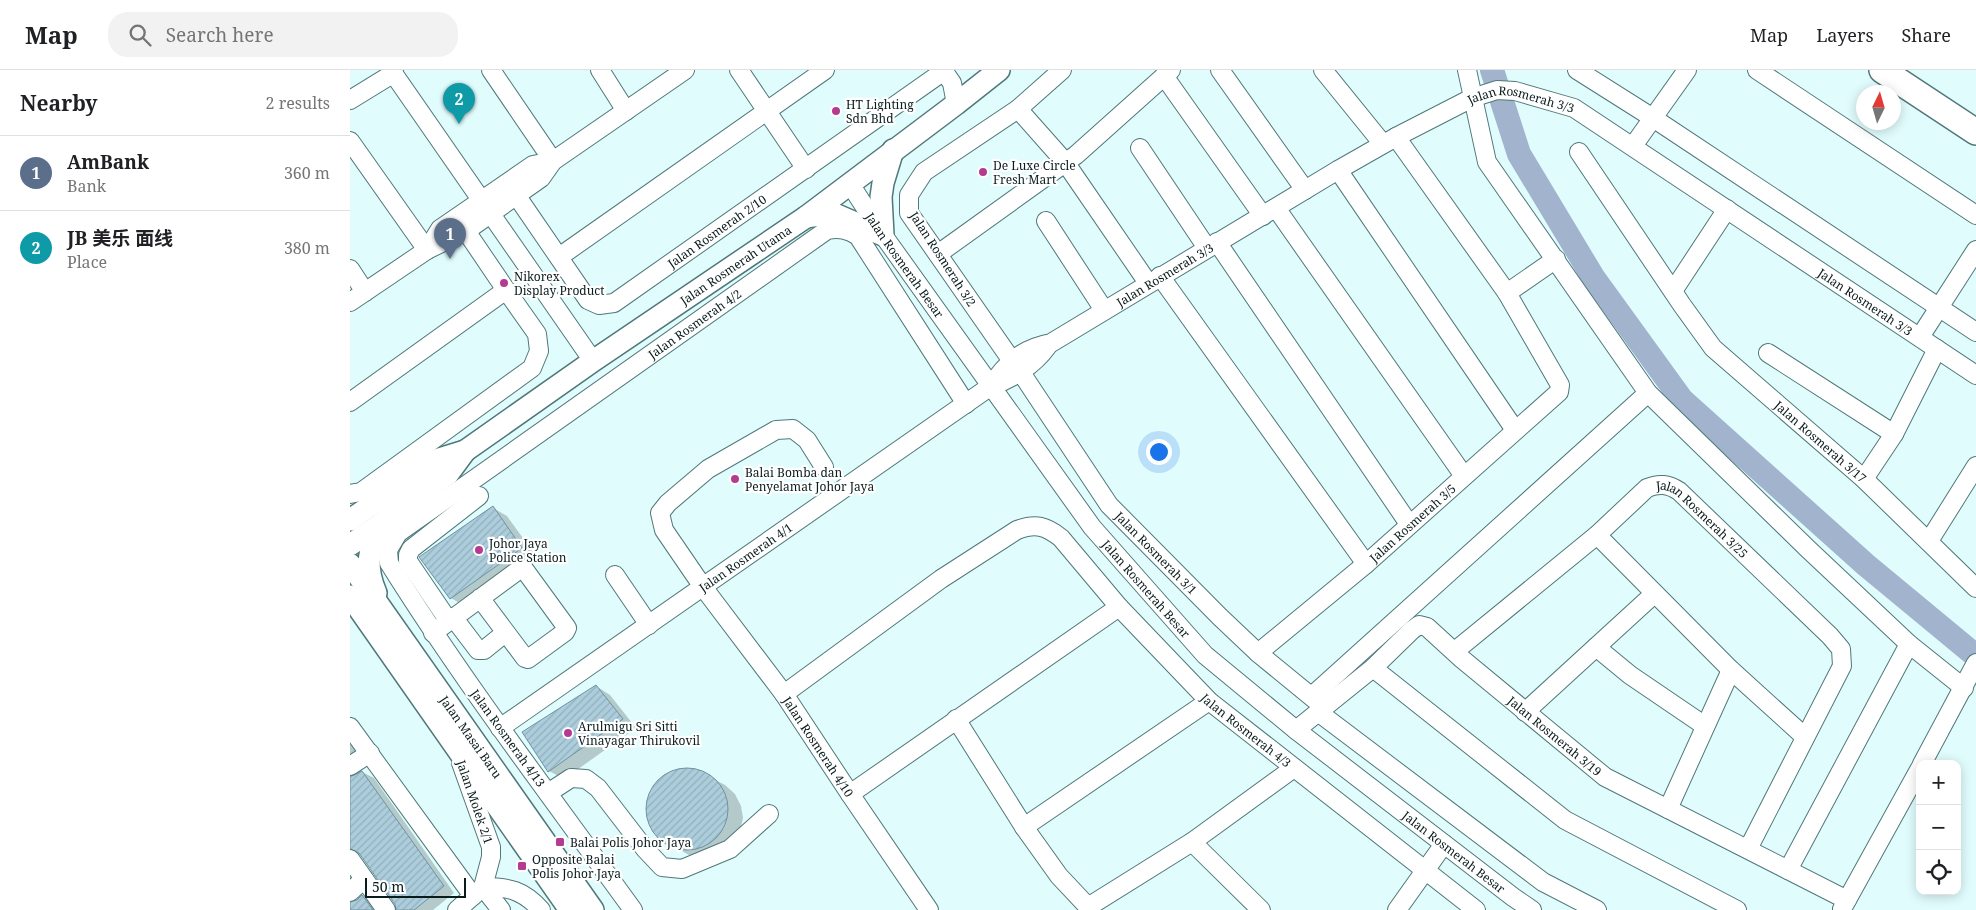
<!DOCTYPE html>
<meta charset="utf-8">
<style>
body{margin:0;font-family:"Noto Serif","Noto Sans SC",serif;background:#f2f2f2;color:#202124}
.controls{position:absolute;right:15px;bottom:15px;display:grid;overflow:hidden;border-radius:10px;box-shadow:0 2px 12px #0003}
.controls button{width:45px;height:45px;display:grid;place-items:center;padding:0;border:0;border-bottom:1px solid #e0e0e0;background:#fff;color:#202124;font:25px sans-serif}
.compass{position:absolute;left:1506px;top:15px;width:45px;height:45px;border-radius:50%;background:#fff;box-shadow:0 2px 12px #0003;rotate:5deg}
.scale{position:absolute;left:15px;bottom:12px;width:101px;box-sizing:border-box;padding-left:5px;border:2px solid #0a1b1c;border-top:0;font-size:14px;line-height:18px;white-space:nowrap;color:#0a1b1c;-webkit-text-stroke:4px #fff;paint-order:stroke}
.you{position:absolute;left:808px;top:381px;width:18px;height:18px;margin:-12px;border:4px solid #fff;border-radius:50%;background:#1a73e8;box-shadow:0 0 0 8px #1a73e833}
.badge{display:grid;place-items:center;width:32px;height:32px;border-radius:50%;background:#0f766e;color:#fff;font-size:16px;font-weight:700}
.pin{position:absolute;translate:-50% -41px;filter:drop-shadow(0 1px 2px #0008)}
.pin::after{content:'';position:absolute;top:26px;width:18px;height:15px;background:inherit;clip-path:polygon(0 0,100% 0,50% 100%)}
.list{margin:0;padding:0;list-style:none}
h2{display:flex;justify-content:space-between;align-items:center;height:65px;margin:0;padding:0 20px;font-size:21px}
h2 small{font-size:16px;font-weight:400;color:#757577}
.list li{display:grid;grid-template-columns:32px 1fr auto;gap:15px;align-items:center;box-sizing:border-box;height:75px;padding:0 20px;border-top:1px solid #e0e0e0}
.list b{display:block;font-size:19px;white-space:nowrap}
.list p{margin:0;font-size:16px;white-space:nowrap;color:#757577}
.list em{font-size:16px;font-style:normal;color:#757577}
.icon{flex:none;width:28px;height:28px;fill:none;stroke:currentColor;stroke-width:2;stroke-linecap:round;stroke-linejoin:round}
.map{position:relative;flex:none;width:1626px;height:840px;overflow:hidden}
header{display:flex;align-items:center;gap:30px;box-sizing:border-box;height:70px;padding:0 25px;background:#fff;border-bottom:1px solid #e0e0e0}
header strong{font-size:24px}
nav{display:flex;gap:28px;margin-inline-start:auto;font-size:18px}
.search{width:350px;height:45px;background:#f2f2f2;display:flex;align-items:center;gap:12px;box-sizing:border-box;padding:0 18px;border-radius:20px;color:#757577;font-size:19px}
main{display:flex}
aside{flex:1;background:#fff}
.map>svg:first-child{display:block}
.shadow{fill:#0003}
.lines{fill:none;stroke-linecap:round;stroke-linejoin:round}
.river{stroke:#a2b4cd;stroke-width:24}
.building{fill:url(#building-hatch);stroke:#6f92a2}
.minor-casing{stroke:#4f787a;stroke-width:20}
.major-casing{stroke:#4f787a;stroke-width:24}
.highway-casing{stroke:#4f787a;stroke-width:28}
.minor{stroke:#fff;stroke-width:18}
.major{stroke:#fff;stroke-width:21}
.highway{stroke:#fff;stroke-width:25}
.poi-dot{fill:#b43b8f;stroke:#fff;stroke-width:2}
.labels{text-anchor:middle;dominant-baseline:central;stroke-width:4.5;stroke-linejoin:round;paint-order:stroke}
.poi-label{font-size:12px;fill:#0a1b1c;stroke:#fff;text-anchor:start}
.street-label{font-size:12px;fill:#0a1b1c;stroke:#fff}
</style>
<header>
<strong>Map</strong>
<div class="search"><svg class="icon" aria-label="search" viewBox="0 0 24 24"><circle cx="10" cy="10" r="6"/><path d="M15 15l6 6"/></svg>Search here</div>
<nav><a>Map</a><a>Layers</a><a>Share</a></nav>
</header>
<main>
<aside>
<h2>Nearby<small>2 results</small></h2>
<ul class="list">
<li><span class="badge" style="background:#5c6f8a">1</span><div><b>AmBank</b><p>Bank</p></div><em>360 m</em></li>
<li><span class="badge" style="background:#0f9aa8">2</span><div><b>JB 美乐 面线</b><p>Place</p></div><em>380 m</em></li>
</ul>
</aside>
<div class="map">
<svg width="1626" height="840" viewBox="0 0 1626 840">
<defs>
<pattern id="building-hatch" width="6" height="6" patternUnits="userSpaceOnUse" patternTransform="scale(1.25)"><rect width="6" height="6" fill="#accddc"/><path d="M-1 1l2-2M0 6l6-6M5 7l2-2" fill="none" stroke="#93afbc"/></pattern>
</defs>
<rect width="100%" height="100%" fill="#e1fcfd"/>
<g class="shadow">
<polygon points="143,438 157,446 186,486 116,537 101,528"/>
<polygon points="246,616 260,625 286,658 214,709 199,701"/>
<polygon points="0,670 13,688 0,704 2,708 12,702 24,708 104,823 83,840 47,840 46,834 11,784 5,787 10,814 1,825 0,832 2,834 12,826 24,833 29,840 0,840"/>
<polygon points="335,699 348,701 375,715 385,724 391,736 393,748 390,761 363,786 351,787 339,785 313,770 305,762 299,751 297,739 299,728 304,717 312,708 322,702"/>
</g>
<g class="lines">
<polyline class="river" points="1142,0 1169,84 1243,207 1332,330 1516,495 1626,586"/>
</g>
<g class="building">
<polygon points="143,436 172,478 100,529 69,487"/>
<polygon points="246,615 273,649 198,702 172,662"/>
<circle cx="337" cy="739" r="41"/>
<polygon points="12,701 94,816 64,840 46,840 45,834 9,783 0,779 0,707"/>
<polygon points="12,825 23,840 0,840 0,832 7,830"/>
</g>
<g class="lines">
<defs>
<g id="minor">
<polyline points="41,0 243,291"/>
<polyline points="141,0 203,91"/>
<polyline points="250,0 276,41"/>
<polyline points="389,0 456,99"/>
<polyline points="593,0 602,13 606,34"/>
<polyline points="870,0 955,120"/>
<polyline points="973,0 1033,74"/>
<polyline points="1117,0 1137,92 1298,323 1458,479 1559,574 1614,618"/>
<polyline points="1227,0 1303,48 1626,262"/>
<polyline points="1407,0 1626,145"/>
<polyline points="814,6 913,146"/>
<polyline points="0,30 44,3"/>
<polyline points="668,39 715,92 798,213"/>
<polyline points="0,71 77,180"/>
<polyline points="1283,76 1337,0"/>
<polyline points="790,78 857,178"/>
<path id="s1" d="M 1229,82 L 1332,235 L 1363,278 L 1514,409 L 1626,518"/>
<polyline points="988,100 1165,360"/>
<path id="s2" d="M 500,114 L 533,165 L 742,457 L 855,585 L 946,660 L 1163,827 L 1182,840"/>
<path id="s3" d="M 166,125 L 238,230 L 249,235 L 264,233 L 594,1"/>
<polyline points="926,138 1114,406"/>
<polyline points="696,151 754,240"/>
<polyline points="867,172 1059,454"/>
<polyline points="77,180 90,159 183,95 203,91"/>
<polyline points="588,184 726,85 821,0"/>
<polyline points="209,187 475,0"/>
<polyline points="0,199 15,222"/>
<polyline points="810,206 1016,494"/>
<polyline points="1323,221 1377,139"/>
<polyline points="1157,223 1206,189"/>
<polyline points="0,232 77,180 116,161 191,108 203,91 335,0"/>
<polyline points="1570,267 1626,180"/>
<polyline points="1418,283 1544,364"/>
<polyline points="662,291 559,143 559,125 574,102 668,39 712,0"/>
<path id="s4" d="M 670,301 L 759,435 L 870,547 L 908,583 L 974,637"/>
<path id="s5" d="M 641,316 C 656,293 673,278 701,273 L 988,100 L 1046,67 L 1122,28 L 1147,20 L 1165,21 L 1224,38 L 1626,305"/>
<polyline points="0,332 156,220"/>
<path id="s6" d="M 474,397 L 457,370 L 443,359 L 426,360 L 358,399 L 318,433 L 310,443 L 314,460 L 353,517 L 434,624 L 500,724 L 579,840"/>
<polyline points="1514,409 1544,364 1587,279"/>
<polyline points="0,424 11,422 182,298 189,281 187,264 156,220 116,161"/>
<polyline points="1247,465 1381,600 1455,667"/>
<polyline points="1579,471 1626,396"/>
<polyline points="265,505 299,555"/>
<polyline points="103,547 128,580 134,580 155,563"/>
<polyline points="98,550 58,491 58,485 61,479 129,426"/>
<polyline points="83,563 170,499 174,499 217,558 215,562 178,589 175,588 130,528"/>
<polyline points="1246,577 1280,605 1355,656"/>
<path id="s7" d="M 1105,581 L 1247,465 L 1297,418 C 1309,413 1318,414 1329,421 L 1480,566 L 1491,579 L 1492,596 L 1398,779"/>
<path id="s8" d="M 908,583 L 1016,494 L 1209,322 L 1210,315 L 1157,223 L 1046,67"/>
<polyline points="1023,598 1215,750 1387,840"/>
<path id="s9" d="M 434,624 L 591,509 L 667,460 C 686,453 696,456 711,468 L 769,537 L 859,631 L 1126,840"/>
<polyline points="962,626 1298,323"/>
<polyline points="968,642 1193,812 1247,840"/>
<polyline points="1175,642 1304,524"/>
<polyline points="606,649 674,757 709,806 741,840"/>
<polyline points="0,657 123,826"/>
<path id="s10" d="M 150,658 L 641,316 C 662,309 684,295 697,277"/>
<path id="s11" d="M 946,660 L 1023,598 L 1062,560 L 1069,555 L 1077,557 L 1112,589 L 1255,707 L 1497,830"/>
<polyline points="1572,694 1626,593"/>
<polyline points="0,696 20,683"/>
<polyline points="198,723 221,708 236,709 248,718 295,779 312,797 332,799 380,779 419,744"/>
<polyline points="500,724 769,537"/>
<polyline points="1318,739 1381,600"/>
<polyline points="674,757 859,631"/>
<polyline points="842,772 911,840"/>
<polyline points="0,789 36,840"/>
<polyline points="1438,800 1559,574"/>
<path d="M 133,817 C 159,817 173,820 191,840"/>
<polyline points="133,817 151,840"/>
<polyline points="0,822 14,809"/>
<polyline points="738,837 842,772 944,698"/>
<polyline points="1492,839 1570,698"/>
<polyline points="107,840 133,817 141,787 141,777 111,693"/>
<path id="s12" d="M 283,840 C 200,725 114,613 39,493 L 38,480 L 48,463 L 477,160 C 489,158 498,159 508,166 L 616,334"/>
<polyline points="1047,840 1094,774"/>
</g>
<g id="major">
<polyline points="456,147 482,143 533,165 531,127 533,113 543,80"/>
<polyline points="0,450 89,389 115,381"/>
<path id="s13" d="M 0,475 L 31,454 L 98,404 L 115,381 L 243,291 L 456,147 L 606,34 L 649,0"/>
<path id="s14" d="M 0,494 L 243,840"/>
<path d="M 26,523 C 14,495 19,480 31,454"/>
<polyline points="0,526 220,840"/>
</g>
<polyline id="highway" points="1532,0 1626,62"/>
</defs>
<use href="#minor" class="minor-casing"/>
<use href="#major" class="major-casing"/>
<use href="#highway" class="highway-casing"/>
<use href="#minor" class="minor"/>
<use href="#major" class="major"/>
<use href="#highway" class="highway"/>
</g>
<g class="poi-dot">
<circle cx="486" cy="41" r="5"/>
<circle cx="633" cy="102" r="5"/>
<circle cx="154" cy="213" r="5"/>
<circle cx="385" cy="409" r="5"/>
<circle cx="129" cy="480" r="5"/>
<circle cx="218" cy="663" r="5"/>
<rect x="205" y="767" width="10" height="10" rx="2.5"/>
<rect x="167" y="791" width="10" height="10" rx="2.5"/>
</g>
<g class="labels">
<g class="poi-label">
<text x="496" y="34">HT Lighting<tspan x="496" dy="14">Sdn Bhd</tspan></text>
<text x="643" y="95">De Luxe Circle<tspan x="643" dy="14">Fresh Mart</tspan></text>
<text x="164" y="206">Nikorex<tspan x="164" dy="14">Display Product</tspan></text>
<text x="395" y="402">Balai Bomba dan<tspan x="395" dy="14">Penyelamat Johor Jaya</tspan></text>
<text x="139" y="473">Johor Jaya<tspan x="139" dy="14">Police Station</tspan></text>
<text x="228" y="656">Arulmigu Sri Sitti<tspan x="228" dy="14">Vinayagar Thirukovil</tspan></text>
<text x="220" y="772">Balai Polis Johor Jaya</text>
<text x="182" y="789">Opposite Balai<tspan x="182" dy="14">Polis Johor Jaya</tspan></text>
</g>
<g class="street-label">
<text stroke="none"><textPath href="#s5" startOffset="614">Jalan Rosmerah 3/3</textPath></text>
<text stroke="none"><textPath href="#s3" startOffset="280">Jalan Rosmerah 2/10</textPath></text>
<text transform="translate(593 189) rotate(57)">Jalan Rosmerah 3/2</text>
<text stroke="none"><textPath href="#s2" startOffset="98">Jalan Rosmerah Besar</textPath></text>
<text stroke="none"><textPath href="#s13" startOffset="478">Jalan Rosmerah Utama</textPath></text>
<text stroke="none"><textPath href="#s5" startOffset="209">Jalan Rosmerah 3/3</textPath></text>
<text stroke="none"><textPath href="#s5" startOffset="1019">Jalan Rosmerah 3/3</textPath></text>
<text stroke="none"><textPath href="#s12" startOffset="820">Jalan Rosmerah 4/2</textPath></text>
<text stroke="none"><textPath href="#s1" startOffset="380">Jalan Rosmerah 3/17</textPath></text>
<text stroke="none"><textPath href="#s8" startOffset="202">Jalan Rosmerah 3/5</textPath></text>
<text stroke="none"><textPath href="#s7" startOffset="320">Jalan Rosmerah 3/25</textPath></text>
<text stroke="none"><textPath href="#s4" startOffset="228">Jalan Rosmerah 3/1</textPath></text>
<text stroke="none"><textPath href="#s10" startOffset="299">Jalan Rosmerah 4/1</textPath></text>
<text stroke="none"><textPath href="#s2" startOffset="502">Jalan Rosmerah Besar</textPath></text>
<text stroke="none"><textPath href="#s9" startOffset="600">Jalan Rosmerah 4/3</textPath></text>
<text stroke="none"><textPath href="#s11" startOffset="338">Jalan Rosmerah 3/19</textPath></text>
<text stroke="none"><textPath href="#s14" startOffset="211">Jalan Masai Baru</textPath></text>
<text transform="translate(158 668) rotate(54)">Jalan Rosmerah 4/13</text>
<text stroke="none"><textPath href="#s6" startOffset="494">Jalan Rosmerah 4/10</textPath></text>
<text transform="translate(125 732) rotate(71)">Jalan Molek 2/1</text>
<text stroke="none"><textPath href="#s2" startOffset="908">Jalan Rosmerah Besar</textPath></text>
</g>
</g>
</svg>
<div class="controls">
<button>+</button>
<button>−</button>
<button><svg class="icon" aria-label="locate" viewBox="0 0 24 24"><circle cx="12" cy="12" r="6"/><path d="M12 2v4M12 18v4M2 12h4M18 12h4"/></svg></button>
</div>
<svg class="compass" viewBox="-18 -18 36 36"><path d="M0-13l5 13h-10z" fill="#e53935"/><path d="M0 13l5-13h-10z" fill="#757577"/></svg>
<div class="scale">50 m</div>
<div class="you"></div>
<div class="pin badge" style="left:100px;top:189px;background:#5c6f8a">1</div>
<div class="pin badge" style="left:109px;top:54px;background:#0f9aa8">2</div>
</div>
</main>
